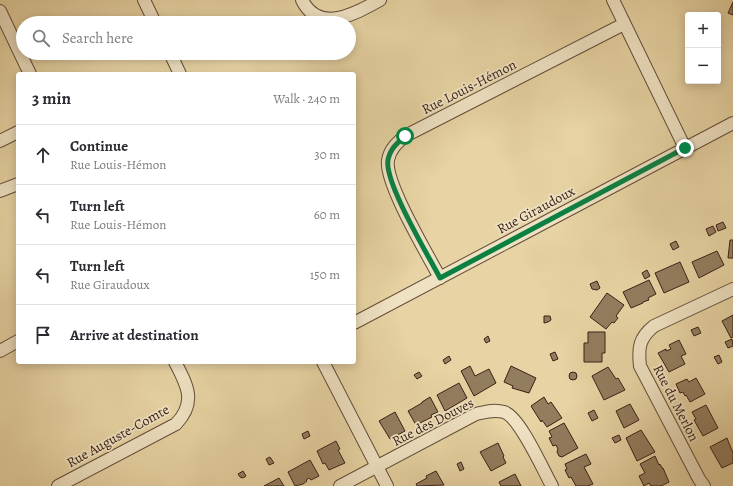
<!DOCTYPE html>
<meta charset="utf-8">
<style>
body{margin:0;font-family:Alegreya,serif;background:#f7f7f7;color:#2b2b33}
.controls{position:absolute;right:12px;top:12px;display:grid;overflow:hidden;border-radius:4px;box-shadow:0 2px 10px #0003}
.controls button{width:36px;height:36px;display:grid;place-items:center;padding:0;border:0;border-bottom:1px solid #e1e1e2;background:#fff;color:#2b2b33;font:20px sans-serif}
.stop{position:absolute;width:12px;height:12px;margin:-9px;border:3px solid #0b8043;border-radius:50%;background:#fff}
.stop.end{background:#0b8043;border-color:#fff;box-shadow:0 1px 4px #0008}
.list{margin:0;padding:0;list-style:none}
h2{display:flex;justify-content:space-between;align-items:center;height:52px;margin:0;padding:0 16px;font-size:17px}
h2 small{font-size:13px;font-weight:400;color:#7c7c81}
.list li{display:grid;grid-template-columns:26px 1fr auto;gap:12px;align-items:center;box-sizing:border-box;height:60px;padding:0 16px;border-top:1px solid #e1e1e2}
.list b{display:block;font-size:15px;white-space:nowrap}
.list p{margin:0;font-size:13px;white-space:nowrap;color:#7c7c81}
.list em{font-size:13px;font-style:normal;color:#7c7c81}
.icon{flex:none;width:22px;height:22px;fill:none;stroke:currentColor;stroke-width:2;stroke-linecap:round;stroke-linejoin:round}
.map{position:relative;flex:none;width:733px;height:486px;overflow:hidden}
.search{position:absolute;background:#fff;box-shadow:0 2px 10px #0003;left:16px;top:16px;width:340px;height:44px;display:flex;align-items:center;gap:10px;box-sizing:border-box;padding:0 14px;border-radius:22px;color:#7c7c81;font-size:15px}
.panel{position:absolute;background:#fff;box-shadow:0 2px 10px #0003;left:16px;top:72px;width:340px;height:292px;border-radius:4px}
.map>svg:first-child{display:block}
.building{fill:#937d5f;stroke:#392016}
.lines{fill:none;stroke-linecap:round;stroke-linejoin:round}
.minor-casing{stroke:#644d39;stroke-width:14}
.minor{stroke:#efe2c3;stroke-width:12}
.route{stroke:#0b8043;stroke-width:5}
.labels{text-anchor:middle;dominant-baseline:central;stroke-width:3.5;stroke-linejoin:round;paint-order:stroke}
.street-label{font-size:14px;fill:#392016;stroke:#efe2c3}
</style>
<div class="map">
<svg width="733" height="486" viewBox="0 0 733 486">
<rect width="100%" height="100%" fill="#e7d3a3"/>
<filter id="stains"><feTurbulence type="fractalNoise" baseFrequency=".005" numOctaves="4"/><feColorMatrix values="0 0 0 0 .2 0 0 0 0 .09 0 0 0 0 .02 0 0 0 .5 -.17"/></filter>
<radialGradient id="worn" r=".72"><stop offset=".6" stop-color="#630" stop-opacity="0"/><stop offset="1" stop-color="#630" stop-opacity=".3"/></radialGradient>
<g class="building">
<polygon points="733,2 733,15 728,13"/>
<polygon points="723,222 726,228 718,231 716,225"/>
<polygon points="713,226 716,232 709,236 706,229"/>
<polygon points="730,240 733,240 733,258 728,258"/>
<polygon points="676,241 679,247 673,250 670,244"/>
<polygon points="717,251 724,265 699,278 692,262"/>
<polygon points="680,262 689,282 664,293 655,273"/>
<polygon points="647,270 650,276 645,279 642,273"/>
<polygon points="649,280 656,294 648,298 649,300 643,302 643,303 631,308 623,292"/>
<polygon points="597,281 600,288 597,290 592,289 590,284"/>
<polygon points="607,293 624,305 616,316 618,318 614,323 612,322 606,329 590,317"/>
<polygon points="733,315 733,337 731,338 722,321"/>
<polygon points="544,316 550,316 551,320 548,322 544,323"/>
<polygon points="698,327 701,333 694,336 691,330"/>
<polygon points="588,332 605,332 605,353 602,353 602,362 584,362 584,343 588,343"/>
<polygon points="488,336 490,341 486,343 484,339"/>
<polygon points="732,339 733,346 728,348 725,342"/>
<polygon points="679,340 686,354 681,356 685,364 669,372 658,353 666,349 666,351 671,349 669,345"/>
<polygon points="555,352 558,359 553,361 550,354"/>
<polygon points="719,355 722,362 718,364 714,357"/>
<polygon points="449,356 451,360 445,364 443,360"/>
<polygon points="470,366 475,376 489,369 496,383 474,396 461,371"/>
<polygon points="511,366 536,378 529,393 512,388 513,386 504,382"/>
<polygon points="608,367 616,379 618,378 625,390 604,400 592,376"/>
<polygon points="419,372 422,376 417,379 414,375"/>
<circle cx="573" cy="376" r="4"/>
<polygon points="696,378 705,394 690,402 686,395 685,396 683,392 680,393 676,384 687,379 689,382"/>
<polygon points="459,383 467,398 445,411 437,395"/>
<polygon points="430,397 438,412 431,415 432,417 416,425 408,411 422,403 422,402"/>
<polygon points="544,397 548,404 551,402 562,418 547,427 542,420 541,422 531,406"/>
<polygon points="630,404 639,420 624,428 616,411"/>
<polygon points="706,405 718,428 703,436 694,420 696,419 692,412"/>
<polygon points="594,410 598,418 592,421 588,413"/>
<polygon points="395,412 405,431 390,439 379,421"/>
<polygon points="564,423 578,448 562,457 559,456 557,452 558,449 556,445 553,446 549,438 552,437 549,431"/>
<polygon points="641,430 655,452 637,461 626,438"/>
<polygon points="308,431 310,436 304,439 302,434"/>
<polygon points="619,435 621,440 615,443 612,438"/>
<polygon points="727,438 733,453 733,463 722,468 710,447"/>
<polygon points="336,441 340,449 338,450 345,463 329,470 325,463 323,464 317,451"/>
<polygon points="498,443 504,456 503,457 506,463 491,471 480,452"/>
<polygon points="586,454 591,464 584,467 593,484 588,486 576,486 571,477 569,478 565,470 567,469 565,464"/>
<polygon points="655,456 659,465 660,464 662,468 663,468 669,482 661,486 651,486 649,483 644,486 639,476 645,473 640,464"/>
<polygon points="270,457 274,463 269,465 266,459"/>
<polygon points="310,460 319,476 311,480 309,478 306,480 307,481 303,484 295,486 288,472"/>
<polygon points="461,462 464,469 460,471 457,464"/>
<polygon points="243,471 246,476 243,478 240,477 238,474"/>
<polygon points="436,471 444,485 417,486 416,484 427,478 426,476"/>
<polygon points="515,474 521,486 501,486 499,482"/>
<polygon points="279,478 284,486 264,486"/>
</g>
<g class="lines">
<defs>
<g id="minor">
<polyline points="144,0 155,23"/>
<path d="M 302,0 C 319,34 355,14 380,0"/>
<polyline points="613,0 685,148"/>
<polyline points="0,11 30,74"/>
<polyline points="170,53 180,74"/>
<polyline points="0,141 18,132"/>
<polyline points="0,191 18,184"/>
<path d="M 440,278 C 428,255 384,182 388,160 C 390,149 397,143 405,136 L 624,24"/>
<polyline points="354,323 733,123"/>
<polyline points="0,351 18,341"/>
<polyline points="323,362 387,486"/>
<path d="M 58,486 L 176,424 C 197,402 187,385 175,362"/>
<path d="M 340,486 L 476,414 C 485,412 494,409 504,412 C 520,417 543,470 552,486"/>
<path d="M 704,486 L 699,479 L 640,366 C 638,348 639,338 654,326 L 733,289"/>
</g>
</defs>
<use href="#minor" class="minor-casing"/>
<use href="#minor" class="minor"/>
</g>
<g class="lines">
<path class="route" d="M 405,136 C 397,143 390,149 388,160 C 384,182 428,255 440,278 L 685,148"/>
</g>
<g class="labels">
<g class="street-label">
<text transform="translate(469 87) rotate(-27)">Rue Louis-Hémon</text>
<text transform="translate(536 210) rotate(-28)">Rue Giraudoux</text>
<text transform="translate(676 403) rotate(63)">Rue du Merlon</text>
<text transform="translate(433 422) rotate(-27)">Rue des Douves</text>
<text transform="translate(118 436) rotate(-29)">Rue Auguste-Comte</text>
</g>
</g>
<rect width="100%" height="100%" filter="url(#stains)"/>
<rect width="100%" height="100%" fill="url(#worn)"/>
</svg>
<div class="controls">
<button>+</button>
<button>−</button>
</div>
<div class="stop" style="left:405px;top:136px"></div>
<div class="stop end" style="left:685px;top:148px"></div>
<div class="search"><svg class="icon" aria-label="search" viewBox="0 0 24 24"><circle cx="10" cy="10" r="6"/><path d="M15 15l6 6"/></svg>Search here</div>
<section class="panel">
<h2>3 min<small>Walk · 240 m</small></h2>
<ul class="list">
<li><svg class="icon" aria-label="ahead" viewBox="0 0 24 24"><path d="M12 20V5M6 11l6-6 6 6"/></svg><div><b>Continue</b><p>Rue Louis-Hémon</p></div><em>30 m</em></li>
<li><svg class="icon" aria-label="left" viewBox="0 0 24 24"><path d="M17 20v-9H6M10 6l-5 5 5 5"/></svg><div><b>Turn left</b><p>Rue Louis-Hémon</p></div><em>60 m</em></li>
<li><svg class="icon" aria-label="left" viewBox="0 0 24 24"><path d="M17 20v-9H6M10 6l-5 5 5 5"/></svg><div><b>Turn left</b><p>Rue Giraudoux</p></div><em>150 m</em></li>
<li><svg class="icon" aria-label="arrive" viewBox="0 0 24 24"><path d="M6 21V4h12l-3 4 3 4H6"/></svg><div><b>Arrive at destination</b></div></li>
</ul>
</section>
</div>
